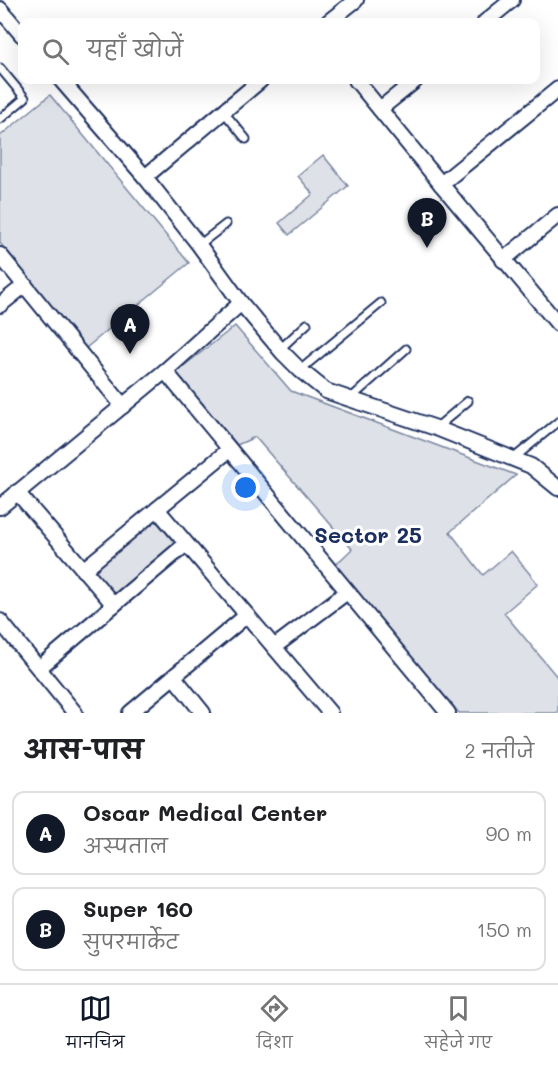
<!DOCTYPE html>
<html lang="hi">
<meta charset="utf-8">
<style>
body{margin:0;font-family:Mali,"Playpen Sans Deva",sans-serif;background:#f2f2f2;color:#202124}
.you{position:absolute;left:246px;top:488px;width:21px;height:21px;margin:-15px;border:4px solid #fff;border-radius:50%;background:#1a73e8;box-shadow:0 0 0 9px #1a73e833}
.badge{display:grid;place-items:center;width:39px;height:39px;border-radius:50%;background:#111827;color:#fff;font-size:20px;font-weight:700}
.pin{position:absolute;translate:-50% -50px;filter:drop-shadow(0 2px 3px #0008)}
.pin::after{content:'';position:absolute;top:32px;width:21px;height:18px;background:inherit;clip-path:polygon(0 0,100% 0,50% 100%)}
.list{margin:0;padding:0;list-style:none}
h2{display:flex;justify-content:space-between;align-items:center;height:78px;margin:0;padding:0 24px;font-size:26px}
h2 small{font-size:20px;font-weight:400;color:#757577}
.list li{display:grid;grid-template-columns:39px 1fr auto;gap:18px;align-items:center;box-sizing:border-box;height:84px;margin:0 12px 12px;padding:0 12px;border:2px solid #e0e0e0;border-radius:12px}
.list b{display:block;font-size:22px;white-space:nowrap}
.list p{margin:0;font-size:20px;white-space:nowrap;color:#757577}
.list em{font-size:20px;font-style:normal;color:#757577}
.icon{flex:none;width:33px;height:33px;fill:none;stroke:currentColor;stroke-width:2;stroke-linecap:round;stroke-linejoin:round}
.map{position:relative;flex:none;width:558px;height:713px;overflow:hidden}
.search{position:absolute;background:#fff;box-shadow:0 6px 24px #0002;left:18px;right:18px;top:18px;height:66px;display:flex;align-items:center;gap:15px;box-sizing:border-box;padding:0 21px;border-radius:12px;color:#757577;font-size:22px}
.sheet{height:270px;background:#fff}
nav{display:flex;justify-content:space-around;align-items:center;box-sizing:border-box;height:84px;border-top:2px solid #e0e0e0;background:#fff;font-size:16px;color:#757577}
nav a{display:grid;justify-items:center;gap:3px}
nav .on{color:#111827}
.map>svg:first-child{display:block}
.green{fill:#dee1e7;stroke:#7c88a2;stroke-width:1.5}
.lines{fill:none;stroke-linecap:round;stroke-linejoin:round}
.service-casing{stroke:#1b2f5e;stroke-width:11}
.minor-casing{stroke:#1b2f5e;stroke-width:18}
.service{stroke:#fff;stroke-width:7}
.minor{stroke:#fff;stroke-width:14}
.labels{text-anchor:middle;dominant-baseline:central;stroke-width:6;stroke-linejoin:round;paint-order:stroke}
.district-label{font-size:22px;font-weight:bold;fill:#1b2f5e;stroke:#fff}
</style>
<div class="map">
<svg width="558" height="713" viewBox="0 0 558 713">
<rect width="100%" height="100%" fill="#fff"/>
<filter id="ink" filterUnits="userSpaceOnUse"><feTurbulence type="fractalNoise" baseFrequency=".0167" numOctaves="2"/><feDisplacementMap in="SourceGraphic" scale="12" xChannelSelector="R" yChannelSelector="G"/><feConvolveMatrix kernelMatrix="1 2 1 2 8 2 1 2 1" color-interpolation-filters="sRGB"/></filter>
<g filter="url(#ink)">
<g class="green">
<polygon points="50,95 189,263 86,348 0,243 0,136"/>
<polygon points="323,155 348,186 289,235 279,223 313,194 298,176"/>
<polygon points="235,326 291,391 516,475 450,532 483,575 511,551 538,584 504,613 558,678 558,713 459,713 334,566 352,549 255,437 237,445 176,372"/>
<polygon points="155,520 175,543 113,595 94,571"/>
</g>
<g class="lines">
<defs>
<g id="service">
<polyline points="0,68 25,98 0,119"/>
<polyline points="223,111 246,139"/>
<polyline points="199,245 226,224"/>
<polyline points="280,349 307,324"/>
<polyline points="300,370 381,303"/>
<polyline points="350,399 406,349"/>
<polyline points="436,428 468,401"/>
<polyline points="514,458 558,422"/>
</g>
<g id="minor">
<polyline points="0,9 22,35"/>
<polyline points="328,22 356,0"/>
<polyline points="485,22 512,0"/>
<polyline points="61,80 145,177 199,245 241,303 283,353 300,370 326,391 436,428 531,466 558,488"/>
<polyline points="356,80 441,184 558,324"/>
<polyline points="380,109 416,80"/>
<polyline points="145,177 261,80"/>
<polyline points="441,184 558,89"/>
<polyline points="0,255 123,406"/>
<polyline points="503,260 558,215"/>
<polyline points="0,305 25,285"/>
<polyline points="165,371 448,713"/>
<polyline points="17,492 114,605"/>
<polyline points="0,507 165,371 241,303"/>
<polyline points="157,509 330,713"/>
<polyline points="83,570 229,450"/>
<polyline points="0,621 75,713"/>
<polyline points="274,647 347,592"/>
<polyline points="39,668 186,544"/>
<polyline points="174,677 203,713"/>
<polyline points="130,713 247,615"/>
</g>
</defs>
<use href="#service" class="service-casing"/>
<use href="#minor" class="minor-casing"/>
<use href="#service" class="service"/>
<use href="#minor" class="minor"/>
</g>
</g>
<g class="labels">
<g class="district-label">
<text x="368" y="534">Sector 25</text>
</g>
</g>
</svg>
<div class="you"></div>
<div class="pin badge" style="left:130px;top:354px">A</div>
<div class="pin badge" style="left:427px;top:248px">B</div>
<div class="search"><svg class="icon" aria-label="search" viewBox="0 0 24 24"><circle cx="10" cy="10" r="6"/><path d="M15 15l6 6"/></svg>यहाँ खोजें</div>
</div>
<section class="sheet">
<h2>आस-पास<small>2 नतीजे</small></h2>
<ul class="list">
<li><span class="badge">A</span><div><b>Oscar Medical Center</b><p>अस्पताल</p></div><em>90 m</em></li>
<li><span class="badge">B</span><div><b>Super 160</b><p>सुपरमार्केट</p></div><em>150 m</em></li>
</ul>
</section>
<nav>
<a class="on"><svg class="icon" aria-label="map" viewBox="0 0 24 24"><path d="M3 6l6-2 6 2 6-2v14l-6 2-6-2-6 2zM9 4v14M15 6v14"/></svg>मानचित्र</a>
<a><svg class="icon" aria-label="directions" viewBox="0 0 24 24"><path d="M12 3l9 9-9 9-9-9zM9 14v-3h6M13 9l2 2-2 2"/></svg>दिशा</a>
<a><svg class="icon" aria-label="saved" viewBox="0 0 24 24"><path d="M7 4h10v16l-5-4-5 4z"/></svg>सहेजे गए</a>
</nav>
